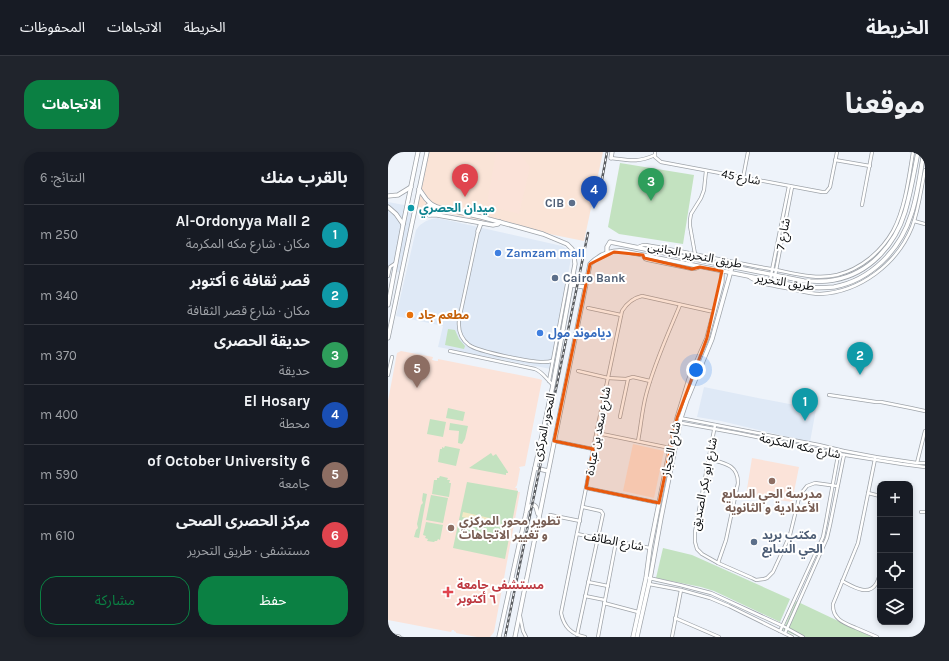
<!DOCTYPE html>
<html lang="ar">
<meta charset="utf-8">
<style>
body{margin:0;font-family:Karla,"Noto Sans Arabic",sans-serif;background:#20242c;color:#f1f3f6;direction:rtl}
.controls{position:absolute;right:12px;bottom:12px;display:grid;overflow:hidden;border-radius:8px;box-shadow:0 2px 6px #0003}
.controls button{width:36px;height:36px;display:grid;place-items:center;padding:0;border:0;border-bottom:1px solid #363941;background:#171b24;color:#f1f3f6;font:20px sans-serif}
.you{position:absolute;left:308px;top:218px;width:14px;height:14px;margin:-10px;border:3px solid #fff;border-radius:50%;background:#1a73e8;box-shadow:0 0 0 6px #1a73e833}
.badge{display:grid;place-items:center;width:26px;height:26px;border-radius:50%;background:#0b8043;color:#fff;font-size:13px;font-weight:700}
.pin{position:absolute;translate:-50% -33px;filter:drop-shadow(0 1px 2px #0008)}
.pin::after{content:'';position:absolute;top:21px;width:14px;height:12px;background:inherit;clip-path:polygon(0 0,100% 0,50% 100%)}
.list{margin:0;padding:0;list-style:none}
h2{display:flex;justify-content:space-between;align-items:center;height:52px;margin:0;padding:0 16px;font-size:17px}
h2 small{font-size:13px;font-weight:400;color:#9ea1a6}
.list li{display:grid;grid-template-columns:26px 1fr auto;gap:12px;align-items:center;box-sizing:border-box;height:60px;padding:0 16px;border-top:1px solid #363941}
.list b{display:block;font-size:15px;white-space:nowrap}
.list p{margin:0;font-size:13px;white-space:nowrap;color:#9ea1a6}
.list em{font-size:13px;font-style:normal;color:#9ea1a6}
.actions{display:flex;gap:8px;padding:12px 16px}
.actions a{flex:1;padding:9px 0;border:1px solid #0b8043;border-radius:16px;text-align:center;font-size:14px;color:#0b8043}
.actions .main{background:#0b8043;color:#fff}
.icon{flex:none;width:22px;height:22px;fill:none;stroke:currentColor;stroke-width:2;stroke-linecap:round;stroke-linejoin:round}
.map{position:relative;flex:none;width:537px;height:485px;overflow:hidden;direction:ltr;border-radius:16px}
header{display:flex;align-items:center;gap:24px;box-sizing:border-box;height:56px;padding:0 20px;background:#171b24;border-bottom:1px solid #363941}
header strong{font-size:19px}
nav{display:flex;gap:22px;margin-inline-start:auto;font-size:14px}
.intro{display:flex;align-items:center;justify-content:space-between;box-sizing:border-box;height:96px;padding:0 24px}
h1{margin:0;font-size:28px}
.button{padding:10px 18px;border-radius:16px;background:#0b8043;color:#fff;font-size:14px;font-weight:700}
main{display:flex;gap:24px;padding:0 24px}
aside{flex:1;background:#171b24;border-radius:16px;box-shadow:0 2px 6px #0003}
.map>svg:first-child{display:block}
.built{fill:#dfe9f6}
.industrial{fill:#fae4d7}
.education{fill:#fbe3d9}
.green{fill:#c3e2c0}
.sand{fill:#f3e9c4}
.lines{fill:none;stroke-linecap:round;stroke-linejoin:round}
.street-casing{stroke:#9fa4aa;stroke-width:4}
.secondary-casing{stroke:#9fa4aa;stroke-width:5}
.street{stroke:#fff;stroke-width:2.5}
.secondary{stroke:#fff;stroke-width:3.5}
.rail-casing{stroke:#5a5d61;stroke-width:2.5}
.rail{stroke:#fff;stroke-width:1;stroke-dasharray:3;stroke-linecap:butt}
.marked{fill:#e8590c;fill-opacity:0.2;stroke:#e8590c;stroke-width:3;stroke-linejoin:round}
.service-dot{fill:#5c6f8a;stroke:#fff;stroke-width:1.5}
.culture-dot{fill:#0f9aa8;stroke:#fff;stroke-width:1.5}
.shop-dot{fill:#3f7fe0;stroke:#fff;stroke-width:1.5}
.food-dot{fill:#e8710a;stroke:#fff;stroke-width:1.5}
.education-dot{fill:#8d6e63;stroke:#fff;stroke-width:1.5}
.health-dot{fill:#e0444e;stroke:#fff;stroke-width:1.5}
.labels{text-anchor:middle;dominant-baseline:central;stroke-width:4;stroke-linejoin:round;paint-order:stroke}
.street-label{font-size:12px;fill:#0a0c0e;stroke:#fff}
.service-label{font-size:12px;font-weight:bold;fill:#4e5e75;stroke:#fff;text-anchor:start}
.culture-label{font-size:12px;font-weight:bold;fill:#0d838f;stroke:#fff;text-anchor:start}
.shop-label{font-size:12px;font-weight:bold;fill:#366cbe;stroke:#fff;text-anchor:start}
.food-label{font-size:12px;font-weight:bold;fill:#c56008;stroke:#fff;text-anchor:start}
.education-label{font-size:12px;font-weight:bold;fill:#785e54;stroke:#fff}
.health-label{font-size:12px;font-weight:bold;fill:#be3a42;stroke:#fff;text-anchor:start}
</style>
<header>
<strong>الخريطة</strong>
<nav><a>الخريطة</a><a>الاتجاهات</a><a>المحفوظات</a></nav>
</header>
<div class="intro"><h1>موقعنا</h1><a class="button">الاتجاهات</a></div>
<main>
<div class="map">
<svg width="537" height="485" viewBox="0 0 537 485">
<rect width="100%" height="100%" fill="#eef3fa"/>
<g class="built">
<polygon points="0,50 27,55 11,120 0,118"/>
<polygon points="50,66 174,94 181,98 183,102 183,106 163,217 50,195 55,174 8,164 28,78 32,73 38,69 44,67"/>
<polygon points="316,235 370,246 428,257 422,290 333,269 309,265"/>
</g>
<polygon class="industrial" points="38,0 215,0 196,89 27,55"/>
<g class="education">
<polygon points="108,0 130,0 142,15 131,62 101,54 99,51"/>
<polygon points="13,199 45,205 44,208 48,209 50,209 50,207 151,227 154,228 137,314 131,315 132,317 129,333 127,336 129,336 129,338 130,339 130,340 132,340 106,480 102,485 89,485 68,481 68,480 66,479 66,478 64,478 63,480 0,468 0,249 9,201"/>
<polygon points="245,292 276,299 266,346 235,339"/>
<polygon points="364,306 411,315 404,350 358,343"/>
</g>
<g class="green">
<polygon points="232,11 306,23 295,92 231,82 220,75"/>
<polygon points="60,177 67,178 71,187 77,194 76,197 57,193"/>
<polygon points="60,256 77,260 75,269 58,266"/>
<polygon points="42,267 58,270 55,285 39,282"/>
<polygon points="62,271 80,274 77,287 74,292 70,291 71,279 61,278"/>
<polygon points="57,294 72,297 68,314 50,310 52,297 54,297 54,295 56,296"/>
<polygon points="103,301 105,304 108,302 120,320 120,321 118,321 118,323 81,316"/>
<polygon points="52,324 60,326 59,328 62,328 61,331 63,331 61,345 44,342 46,328 49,328 49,326 51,326"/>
<polygon points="79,330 130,339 117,407 65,396"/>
<polygon points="35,341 39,342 31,386 26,385 28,378 30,376 29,372 33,353 35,351 34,348"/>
<polygon points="43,343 60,346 55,371 38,368"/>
<polygon points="38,370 55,373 52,388 50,387 49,389 47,389 46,390 39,389 40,387 37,386 38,384 35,383"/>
<polygon points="275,396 304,403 402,447 392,470 326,439 313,435 268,426"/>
<polygon points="408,449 484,485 411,485 395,478"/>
</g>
<polygon class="sand" points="75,360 110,368 109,373 74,365"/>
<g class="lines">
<defs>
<g id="street">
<polyline points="267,0 267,5 273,10 434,40 438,40 442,35 449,0"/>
<path d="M 223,6 C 241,8 249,11 267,3"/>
<polyline points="447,8 482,14"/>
<polyline points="355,26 360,0"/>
<polyline points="474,53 484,0"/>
<polyline points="526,69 537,72"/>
<path d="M 90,79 L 71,168 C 70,178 73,187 81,193 C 91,200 142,210 155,210 C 158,210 161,210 164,209"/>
<path d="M 250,95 L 255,93 L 258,93 C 300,100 341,110 383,117 C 405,121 427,128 449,123 C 473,117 493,100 505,79 C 517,57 521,25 525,0"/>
<polyline points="307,102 302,74 302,68 303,62 313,46 316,38 318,19"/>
<polyline points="255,103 257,107 260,108 304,117 307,117 312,115"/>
<polyline points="0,124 2,115 8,111"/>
<path d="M 361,125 C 372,133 395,135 408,138 C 416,140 424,142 432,142 C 472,140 509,112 524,75 C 531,57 533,37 537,18"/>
<polyline points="382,128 401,34"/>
<polyline points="386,129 404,35"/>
<polyline points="200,156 233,163"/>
<path d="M 62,199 L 147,217 C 155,220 158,227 165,233"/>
<polyline points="190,219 220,226 238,227 245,225 262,229"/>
<polyline points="0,223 4,205"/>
<polyline points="161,229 180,127"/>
<polyline points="441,243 488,250 493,250 523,256 537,259"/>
<polyline points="232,265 240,227"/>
<polyline points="292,266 431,293 456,299 488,305 529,311 537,311"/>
<polyline points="288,270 349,281 451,302 514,312 537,315"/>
<polyline points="327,273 307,380 307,390 309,397 314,402 330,411 364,426 368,428 376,427 379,426 385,420 402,383 411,346 415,339 419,334 427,331 449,334"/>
<polyline points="209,281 282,296"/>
<polyline points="166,289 205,297"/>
<path d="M 250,289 C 253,274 254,258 258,243 C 266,212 280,182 292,153"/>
<path d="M 321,307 C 335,311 350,312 350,331 L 338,388 L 330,411"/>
<path d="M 487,307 L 470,391 L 445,452 C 444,467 456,471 468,476 C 475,479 482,482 489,485"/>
<polyline points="529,311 537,279"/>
<polyline points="198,336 271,351"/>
<polyline points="480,341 492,344"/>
<polyline points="533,360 537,360"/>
<polyline points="162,363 192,369"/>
<polyline points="189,382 262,396"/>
<polyline points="261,426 292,433 323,441 395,474 415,485"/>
<path d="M 454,429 C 464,434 480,445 488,432 C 490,429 491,425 492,422"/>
<polyline points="200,430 220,434"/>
<polyline points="261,432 293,438 322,446 341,454 404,485"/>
<polyline points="197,444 217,448"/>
<polyline points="216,451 250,460"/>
<polyline points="132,464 135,479 138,485"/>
<polyline points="287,466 331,485"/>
<polyline points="392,479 435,385 438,370 451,298"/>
<polyline points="397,481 439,386 442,373 456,303"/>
<polyline points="189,483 215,362 213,359 195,355"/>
<path d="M 197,485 C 183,482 176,475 173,461 L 198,336 L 205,297 L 234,159 C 239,151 245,146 254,144 L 326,160"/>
<polyline points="210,485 228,390"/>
<polyline points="284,485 293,438"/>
</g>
<g id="secondary">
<polyline points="223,6 224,0"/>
<polyline points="31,37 38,47 43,52 49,55 93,65 130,75 155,82 179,92 184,97 186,104 187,112 184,128 165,233 143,334 138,361 111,485"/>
<polyline points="0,44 10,43 23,35"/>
<path d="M 43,52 C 39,53 37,56 38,60 L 41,63 L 49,63 L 105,73 L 110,72 L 112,70"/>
<polyline points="0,55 8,62 15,72"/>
<polyline points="90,79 93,71"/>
<path d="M 219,101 L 219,95 L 222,90 L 416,129 C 426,129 436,130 446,128 C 481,122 507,93 517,60 C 523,40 526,20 530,0"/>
<polyline points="183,133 197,135"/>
<polyline points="0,153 15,73 30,0"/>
<polyline points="0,186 39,0"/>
<polyline points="147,316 160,319"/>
<polyline points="140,357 142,354 146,353 148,355 150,362"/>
<polyline points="0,483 11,485"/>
<path d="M 127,485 L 202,112 C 211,103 222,98 235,99 L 415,135 C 426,136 436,136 446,135 C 483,128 512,98 523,63 C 530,43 532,21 536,0"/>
<polyline points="245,485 258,426 262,396 282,296 289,266 301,227 319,186 334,130 334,118"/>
<polyline points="249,485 262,427 273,366 293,266 299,248 324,187 344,115"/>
</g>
</defs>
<use href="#street" class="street-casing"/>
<use href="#secondary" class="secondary-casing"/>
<use href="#street" class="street"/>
<use href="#secondary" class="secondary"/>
<defs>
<g id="rail">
<polyline points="213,33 219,0"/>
<polyline points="117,485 200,81"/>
</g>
</defs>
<use href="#rail" class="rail-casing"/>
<use href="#rail" class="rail"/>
</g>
<path class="marked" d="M 226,100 L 255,103 L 256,106 L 304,117 L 312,115 L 334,119 L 319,186 L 289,266 L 271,351 L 198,336 L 205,297 L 166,289 L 202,112 Z"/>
<g class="service-dot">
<circle cx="184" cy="51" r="4"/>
<circle cx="167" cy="126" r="4"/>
<circle cx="366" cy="390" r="4"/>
</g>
<circle class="culture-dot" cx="23" cy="56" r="4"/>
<g class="shop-dot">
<circle cx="110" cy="101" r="4"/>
<circle cx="152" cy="181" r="4"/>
</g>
<circle class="food-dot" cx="22" cy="163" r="4"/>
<g class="education-dot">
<circle cx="384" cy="329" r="4"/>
<circle cx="63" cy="376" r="4"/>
</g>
<path class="health-dot" d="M58 434h4v4h4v4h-4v4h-4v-4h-4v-4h4z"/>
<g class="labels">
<g class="street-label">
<text transform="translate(353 25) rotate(11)">شارع 45</text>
<text transform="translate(395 82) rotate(-79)">شارع 7</text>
<text transform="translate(307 103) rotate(11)">طريق التحرير الجانبى</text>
<text transform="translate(397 130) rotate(9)">طريق التحرير</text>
<text transform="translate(156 275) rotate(-78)">المحور المركزى</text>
<text transform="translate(210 279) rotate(-79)">شارع سعد بن عبادة</text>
<text transform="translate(412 294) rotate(12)">شارع مكه المكرمة</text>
<text transform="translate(283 297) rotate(-78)">شارع الحجاز</text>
<text transform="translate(316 332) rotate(-79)">شارع ابو بكر الصديق</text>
<text transform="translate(226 389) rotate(11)">شارع الطائف</text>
</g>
<g class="service-label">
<text x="176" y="51" text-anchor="end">CIB</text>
<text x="175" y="126">Cairo Bank</text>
<text x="374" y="383">مكتب بريد<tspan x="374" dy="14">الحي السابع</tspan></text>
</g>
<g class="culture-label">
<text x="31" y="56">ميدان الحصري</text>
</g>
<g class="shop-label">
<text x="118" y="101">Zamzam mall</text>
<text x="160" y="181">دياموند مول</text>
</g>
<g class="food-label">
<text x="30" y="163">مطعم جاد</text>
</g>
<g class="education-label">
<text x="384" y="342">مدرسة الحي السابع<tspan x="384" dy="14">الأعدادية و الثانوية</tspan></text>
<text x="71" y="369" text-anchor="start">تطوير محور المركزي<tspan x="71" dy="14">و تغيير الاتجاهات</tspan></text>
</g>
<g class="health-label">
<text x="69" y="433">مستشفى جامعة<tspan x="69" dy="14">٦ أكتوبر</tspan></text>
</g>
</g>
</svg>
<div class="controls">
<button>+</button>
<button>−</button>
<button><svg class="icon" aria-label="locate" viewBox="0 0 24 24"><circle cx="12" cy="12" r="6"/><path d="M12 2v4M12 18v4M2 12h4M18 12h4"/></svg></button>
<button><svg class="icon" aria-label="layers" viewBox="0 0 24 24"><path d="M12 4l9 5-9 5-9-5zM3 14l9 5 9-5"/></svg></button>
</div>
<div class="you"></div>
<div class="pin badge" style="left:417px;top:269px;background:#0f9aa8">1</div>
<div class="pin badge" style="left:472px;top:223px;background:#0f9aa8">2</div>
<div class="pin badge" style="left:263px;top:49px;background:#2e9e5b">3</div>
<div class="pin badge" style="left:206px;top:57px;background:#1a4fb4">4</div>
<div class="pin badge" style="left:29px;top:236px;background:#8d6e63">5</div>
<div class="pin badge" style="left:77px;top:45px;background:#e0444e">6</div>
</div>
<aside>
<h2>بالقرب منك<small>النتائج: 6</small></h2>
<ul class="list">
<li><span class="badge" style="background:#0f9aa8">1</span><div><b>Al-Ordonyya Mall 2</b><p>مكان · شارع مكه المكرمة</p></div><em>250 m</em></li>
<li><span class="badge" style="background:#0f9aa8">2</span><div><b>قصر ثقافة 6 أكتوبر</b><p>مكان · شارع قصر الثقافة</p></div><em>340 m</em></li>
<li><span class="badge" style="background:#2e9e5b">3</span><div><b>حديقة الحصرى</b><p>حديقة</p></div><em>370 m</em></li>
<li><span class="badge" style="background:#1a4fb4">4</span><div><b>El Hosary</b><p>محطة</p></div><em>400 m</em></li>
<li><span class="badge" style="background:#8d6e63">5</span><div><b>6 of October University</b><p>جامعة</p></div><em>590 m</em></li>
<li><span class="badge" style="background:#e0444e">6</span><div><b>مركز الحصرى الصحى</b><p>مستشفى · طريق التحرير</p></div><em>610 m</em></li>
</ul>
<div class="actions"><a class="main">حفظ</a><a>مشاركة</a></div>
</aside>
</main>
